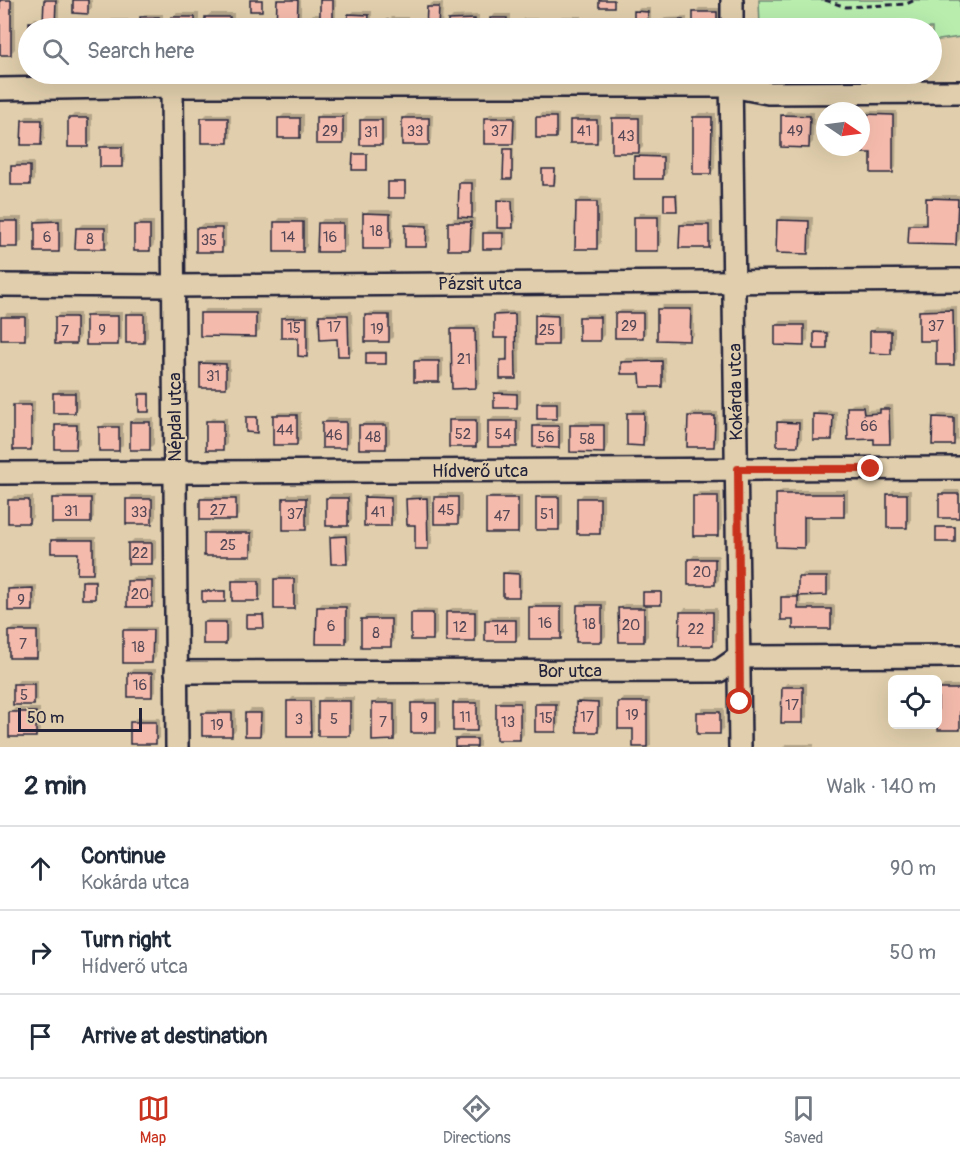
<!DOCTYPE html>
<meta charset="utf-8">
<style>
body{margin:0;font-family:Pangolin,sans-serif;background:#f6f6f7;color:#1f2937}
.controls{position:absolute;right:18px;bottom:18px;display:grid;overflow:hidden;border-radius:9px;box-shadow:0 6px 24px #0002}
.controls button{width:54px;height:54px;display:grid;place-items:center;padding:0;border:0;border-bottom:2px solid #e0e1e3;background:#fff;color:#1f2937;font:30px sans-serif}
.compass{position:absolute;left:816px;top:102px;width:54px;height:54px;border-radius:50%;background:#fff;box-shadow:0 6px 24px #0002;rotate:103deg}
.scale{position:absolute;left:18px;bottom:15px;width:124px;box-sizing:border-box;padding-left:6px;border:3px solid #22223b;border-top:0;font-size:16px;line-height:21px;white-space:nowrap;color:#22223b;-webkit-text-stroke:4px #e0ceac;paint-order:stroke}
.stop{position:absolute;width:18px;height:18px;margin:-14px;border:4px solid #c8321e;border-radius:50%;background:#fff}
.stop.end{background:#c8321e;border-color:#fff;box-shadow:0 2px 6px #0008}
.list{margin:0;padding:0;list-style:none}
h2{display:flex;justify-content:space-between;align-items:center;height:78px;margin:0;padding:0 24px;font-size:26px}
h2 small{font-size:20px;font-weight:400;color:#747a83}
.list li{display:grid;grid-template-columns:39px 1fr auto;gap:18px;align-items:center;box-sizing:border-box;height:84px;padding:0 24px;border-top:2px solid #e0e1e3}
.list b{display:block;font-size:22px;white-space:nowrap}
.list p{margin:0;font-size:20px;white-space:nowrap;color:#747a83}
.list em{font-size:20px;font-style:normal;color:#747a83}
.icon{flex:none;width:33px;height:33px;fill:none;stroke:currentColor;stroke-width:2;stroke-linecap:round;stroke-linejoin:round}
.map{position:relative;flex:none;width:960px;height:747px;overflow:hidden}
.search{position:absolute;background:#fff;box-shadow:0 6px 24px #0002;left:18px;right:18px;top:18px;height:66px;display:flex;align-items:center;gap:15px;box-sizing:border-box;padding:0 21px;border-radius:33px;color:#747a83;font-size:22px}
.sheet{height:330px;background:#fff}
nav{display:flex;justify-content:space-around;align-items:center;box-sizing:border-box;height:84px;border-top:2px solid #e0e1e3;background:#fff;font-size:16px;color:#747a83}
nav a{display:grid;justify-items:center;gap:3px}
nav .on{color:#c8321e}
.map>svg:first-child{display:block}
.green{fill:#b8edae;stroke:#6d8874;stroke-width:1.5}
.shadow{fill:#0003}
.building{fill:#f4bbac;stroke:#22223b;stroke-width:1.5}
.lines{fill:none;stroke-linecap:round;stroke-linejoin:round}
.minor-casing{stroke:#22223b;stroke-width:26}
.path{stroke:#22223b;stroke-width:3;stroke-dasharray:6 4.5;stroke-linecap:butt}
.minor{stroke:#e0ceac;stroke-width:21}
.route{stroke:#c8321e;stroke-width:8}
.labels{text-anchor:middle;dominant-baseline:central;stroke-width:4.5;stroke-linejoin:round;paint-order:stroke}
.number-label{font-size:15px;fill:#564857}
.street-label{font-size:18px;fill:#22223b;stroke:#e0ceac}
</style>
<div class="map">
<svg width="960" height="747" viewBox="0 0 960 747">
<rect width="100%" height="100%" fill="#e0ceac"/>
<filter id="ink" filterUnits="userSpaceOnUse"><feTurbulence type="fractalNoise" baseFrequency=".0167" numOctaves="2"/><feDisplacementMap in="SourceGraphic" scale="12" xChannelSelector="R" yChannelSelector="G"/><feConvolveMatrix kernelMatrix="1 2 1 2 8 2 1 2 1" color-interpolation-filters="sRGB"/></filter>
<g filter="url(#ink)">
<polygon class="green" points="759,0 960,0 960,37 932,41 932,28 760,28"/>
<g class="shadow">
<polygon points="0,0 15,0 15,49 11,53 0,53"/>
<polygon points="45,0 59,0 59,28 31,28 31,22 35,18 45,18"/>
<polygon points="74,0 92,0 92,8 87,12"/>
<rect x="278" y="0" width="23" height="28"/>
<polygon points="322,0 336,0 336,28 309,28 309,19 313,14 322,14"/>
<polygon points="432,3 443,3 442,28 418,28 422,25 427,25 428,7"/>
<polygon points="640,8 651,8 651,28 626,28 626,23 631,19 635,19 635,12"/>
<polygon points="699,8 721,8 721,28 694,28 694,13"/>
<polygon points="354,11 372,11 372,28 350,28 350,15"/>
<polygon points="177,13 199,13 199,28 172,28 172,18"/>
<polygon points="211,13 234,13 234,28 206,28 206,17"/>
<polygon points="146,14 163,14 163,28 141,28 141,18"/>
<polygon points="495,14 511,14 511,28 491,28 491,18"/>
<polygon points="479,15 479,28 449,28 449,20 453,16"/>
<polygon points="562,16 581,16 581,28 558,28 558,21"/>
<polygon points="392,17 408,17 407,28 388,28 388,21"/>
<polygon points="595,17 618,17 618,28 591,28 591,22"/>
<polygon points="687,17 687,28 661,28 660,22 665,18"/>
<polygon points="524,18 546,18 546,28 520,28 520,22"/>
<polygon points="112,19 128,19 128,28 108,28 108,23"/>
<polygon points="247,22 265,22 265,28 242,28"/>
<polygon points="71,26 93,26 93,28 68,28"/>
<polygon points="787,111 814,112 813,142 809,146 783,116"/>
<polygon points="868,111 897,111 896,167 892,172 873,151 864,115"/>
<polygon points="322,113 347,113 347,138 342,143 318,118"/>
<polygon points="542,113 559,114 559,133 555,137 538,118"/>
<polygon points="699,113 716,113 715,168 711,173 694,118"/>
<polygon points="74,114 92,114 92,141 88,145 70,118"/>
<polygon points="207,114 231,114 231,138 227,142 202,119"/>
<polygon points="284,114 304,114 304,132 299,136 279,119"/>
<polygon points="408,114 433,114 432,139 428,143 403,118"/>
<polygon points="490,114 517,114 517,138 513,142 486,119"/>
<polygon points="618,114 643,114 643,147 639,151 614,119"/>
<polygon points="27,116 45,116 45,139 41,143 23,120"/>
<polygon points="366,116 386,116 386,139 382,143 362,120"/>
<polygon points="576,116 601,116 601,137 597,141 572,121"/>
<polygon points="106,143 125,143 125,162 121,166 101,148"/>
<polygon points="507,148 514,148 513,176 512,178 505,150"/>
<polygon points="356,153 368,153 368,167 366,169 354,155"/>
<polygon points="640,153 667,153 667,173 662,178 635,157"/>
<polygon points="17,162 34,162 34,180 30,184 13,167"/>
<polygon points="545,168 556,168 556,182 554,184 543,170"/>
<polygon points="464,179 476,179 476,212 469,218 475,218 474,244 470,248 450,223 454,218 460,218 460,184"/>
<polygon points="391,181 406,181 406,195 404,196 389,182"/>
<polygon points="667,194 678,194 678,208 676,209 665,196"/>
<polygon points="932,195 960,195 960,239 956,244 910,226 914,221 927,221 928,199"/>
<polygon points="503,197 516,197 516,222 512,227 507,227 507,244 502,248 484,234 489,230 499,230 499,201"/>
<polygon points="581,198 601,199 601,243 596,247 577,203"/>
<polygon points="369,210 393,210 393,243 389,247 364,214"/>
<polygon points="640,213 662,213 661,245 657,249 636,218"/>
<polygon points="782,216 813,217 812,248 808,252 778,221"/>
<polygon points="0,217 22,217 22,241 17,246 0,246"/>
<polygon points="63,217 63,246 58,251 36,222 40,218"/>
<polygon points="280,218 307,218 307,246 302,251 276,222"/>
<polygon points="323,219 347,219 347,246 342,250 319,224"/>
<polygon points="140,221 154,221 154,245 149,250 136,226"/>
<polygon points="685,221 713,221 713,242 709,247 681,225"/>
<polygon points="411,222 431,222 430,241 426,245 407,226"/>
<polygon points="82,224 109,224 109,243 104,248 77,229"/>
<polygon points="202,224 226,224 226,246 221,251 198,228"/>
<polygon points="663,305 694,305 694,335 690,339 658,310"/>
<polygon points="957,306 957,359 953,364 921,311 925,307"/>
<polygon points="206,309 260,309 260,331 255,335 201,314"/>
<polygon points="621,310 646,310 646,333 642,337 617,314"/>
<polygon points="132,311 148,311 148,337 144,342 128,315"/>
<polygon points="352,311 353,350 348,355 339,338 321,316 325,312"/>
<polygon points="500,311 519,311 520,373 515,377 502,360 509,356 509,336 495,315"/>
<polygon points="92,312 122,312 122,339 117,344 88,316"/>
<polygon points="371,312 393,312 393,337 389,341 366,316"/>
<polygon points="541,312 562,312 562,339 557,344 537,316"/>
<polygon points="7,313 29,313 29,334 24,339 3,318"/>
<polygon points="60,313 80,313 80,338 75,343 56,318"/>
<polygon points="287,314 310,314 310,351 306,355 299,337 283,318"/>
<polygon points="585,314 604,314 604,335 599,340 580,318"/>
<polygon points="781,321 808,321 808,340 803,344 777,325"/>
<polygon points="479,325 480,382 476,387 452,330 457,326"/>
<polygon points="876,327 895,328 895,348 890,352 872,332"/>
<polygon points="817,331 829,331 828,346 827,348 816,333"/>
<polygon points="369,351 387,351 387,361 385,363 368,353"/>
<polygon points="420,357 443,357 443,376 438,380 416,362"/>
<polygon points="665,357 666,381 662,385 642,372 622,363 626,358"/>
<polygon points="206,360 230,360 230,383 226,387 202,364"/>
<polygon points="59,389 79,389 79,407 74,411 55,394"/>
<polygon points="500,390 521,390 521,402 517,407 496,394"/>
<polygon points="142,392 150,392 150,409 148,411 140,394"/>
<polygon points="543,399 561,399 561,414 556,418 539,403"/>
<polygon points="19,401 35,401 34,444 30,449 15,405"/>
<polygon points="867,403 867,410 882,409 886,405 893,405 894,438 890,442 848,408 853,404"/>
<polygon points="633,409 647,410 647,440 643,444 629,414"/>
<polygon points="819,410 837,411 836,434 832,439 815,415"/>
<polygon points="279,412 301,412 301,440 296,444 275,416"/>
<polygon points="693,412 718,412 718,441 714,445 689,416"/>
<polygon points="939,414 958,414 958,439 953,444 934,418"/>
<polygon points="249,416 258,416 258,429 256,431 247,418"/>
<polygon points="455,416 480,416 480,441 475,446 451,421"/>
<polygon points="494,417 521,417 521,441 517,446 489,421"/>
<polygon points="136,418 154,418 154,444 149,449 131,422"/>
<polygon points="212,418 227,418 227,444 222,449 208,422"/>
<polygon points="328,418 350,418 350,442 345,447 324,423"/>
<polygon points="783,419 802,419 802,440 798,444 778,423"/>
<polygon points="576,421 608,422 608,447 604,451 572,426"/>
<polygon points="61,422 80,422 80,443 76,447 57,426"/>
<polygon points="365,422 390,422 390,443 386,447 361,426"/>
<polygon points="539,422 563,422 563,442 558,446 534,427"/>
<polygon points="105,423 123,423 123,445 118,449 100,428"/>
<polygon points="782,490 848,490 848,511 844,515 808,515 808,542 804,546 777,494"/>
<polygon points="893,490 911,490 911,522 906,526 888,495"/>
<polygon points="945,490 960,490 960,515 958,517 941,495"/>
<polygon points="699,492 721,492 722,530 717,534 694,497"/>
<polygon points="440,493 462,493 462,518 458,522 436,498"/>
<polygon points="289,494 310,494 310,524 305,528 285,499"/>
<polygon points="331,494 351,494 352,520 347,524 327,498"/>
<polygon points="370,494 395,494 395,520 390,524 366,498"/>
<polygon points="542,494 563,494 563,524 558,528 537,498"/>
<polygon points="583,494 604,494 604,528 600,532 579,499"/>
<polygon points="58,495 94,495 94,517 90,522 54,499"/>
<polygon points="132,495 156,495 156,519 152,523 128,500"/>
<polygon points="412,495 431,495 432,543 428,548 408,499"/>
<polygon points="492,495 522,495 522,527 518,532 488,499"/>
<polygon points="14,496 33,496 33,517 29,522 9,501"/>
<polygon points="206,496 240,496 240,514 235,519 201,500"/>
<polygon points="939,526 956,526 956,539 954,541 937,527"/>
<polygon points="210,530 255,530 255,550 250,554 206,534"/>
<polygon points="336,533 350,533 351,558 346,563 332,537"/>
<polygon points="57,537 96,537 96,568 92,573 79,552 53,541"/>
<polygon points="134,539 156,539 156,558 152,563 130,543"/>
<polygon points="694,555 719,555 719,580 715,584 690,560"/>
<polygon points="509,570 522,570 522,591 518,595 504,574"/>
<polygon points="804,573 831,573 831,590 826,594 801,594 801,605 835,605 835,623 831,627 795,618 783,598 787,594 800,594 800,578"/>
<polygon points="280,575 298,575 298,603 294,607 275,579"/>
<polygon points="133,577 156,577 156,602 151,606 129,581"/>
<polygon points="238,577 263,577 263,595 259,599 234,582"/>
<polygon points="85,579 96,579 96,596 94,597 83,581"/>
<polygon points="14,585 37,585 37,605 33,609 10,589"/>
<polygon points="206,590 226,590 226,599 224,600 204,592"/>
<polygon points="647,591 662,591 662,602 660,604 648,604 648,636 644,640 620,608 624,604 645,604 645,592"/>
<polygon points="582,601 606,601 606,636 602,641 578,605"/>
<polygon points="322,603 350,603 350,638 346,643 318,608"/>
<polygon points="535,603 565,603 565,633 560,638 530,608"/>
<polygon points="452,608 478,608 478,636 474,640 448,612"/>
<polygon points="685,608 717,608 717,640 712,644 681,613"/>
<polygon points="417,609 437,610 437,634 432,639 413,614"/>
<polygon points="249,614 265,614 265,624 263,626 247,616"/>
<polygon points="367,615 394,615 394,641 390,646 362,619"/>
<polygon points="491,616 520,616 520,635 515,639 487,620"/>
<polygon points="208,619 230,619 230,638 225,643 204,623"/>
<polygon points="15,627 41,627 41,652 36,656 10,631"/>
<polygon points="129,627 156,627 156,657 152,662 124,631"/>
<polygon points="133,669 156,669 156,692 152,696 129,673"/>
<polygon points="19,680 38,680 38,699 34,704 15,685"/>
<polygon points="788,683 807,683 807,717 802,721 783,688"/>
<polygon points="944,685 960,685 960,728 939,689"/>
<polygon points="293,697 314,697 314,731 310,735 288,702"/>
<polygon points="324,697 354,697 354,730 349,734 320,702"/>
<polygon points="623,698 650,698 651,745 649,747 635,747 635,727 619,703"/>
<polygon points="378,699 398,699 398,735 393,739 374,703"/>
<polygon points="440,699 440,727 436,732 412,704 417,700"/>
<polygon points="459,699 481,699 481,725 476,730 455,704"/>
<polygon points="502,699 524,699 524,734 520,739 497,704"/>
<polygon points="582,699 602,699 602,726 598,731 578,703"/>
<polygon points="541,700 559,700 559,726 555,730 537,704"/>
<polygon points="15,708 40,708 40,731 36,736 11,713"/>
<polygon points="703,708 724,708 724,728 720,732 699,713"/>
<polygon points="251,709 264,709 264,731 260,735 247,713"/>
<polygon points="208,710 236,710 236,730 231,734 204,714"/>
<polygon points="136,718 160,718 160,738 155,742 132,722"/>
<polygon points="461,735 480,735 480,747 457,747 457,739"/>
<polygon points="786,744 814,744 814,747 783,747"/>
</g>
<g class="building">
<rect x="0" y="0" width="11" height="55"/>
<polygon points="44,0 56,0 55,28 29,28 29,22 43,22"/>
<polygon points="73,0 88,0 88,14 73,13"/>
<rect x="250" y="0" width="12" height="11"/>
<polygon points="277,0 298,0 297,28 276,28"/>
<polygon points="320,0 333,0 333,28 307,28 307,18 320,18"/>
<rect x="599" y="0" width="15" height="7"/>
<polygon points="427,7 439,7 438,28 426,28"/>
<polygon points="634,11 648,12 647,28 625,28 625,23 634,23"/>
<rect x="693" y="12" width="24" height="16"/>
<polygon points="348,14 369,15 368,28 348,28"/>
<rect x="140" y="17" width="19" height="11"/>
<rect x="171" y="17" width="24" height="11"/>
<rect x="205" y="17" width="25" height="11"/>
<rect x="490" y="18" width="17" height="10"/>
<polygon points="475,19 475,28 448,28 448,20"/>
<rect x="386" y="20" width="18" height="8"/>
<rect x="556" y="20" width="21" height="8"/>
<polygon points="683,20 683,28 659,28 659,21"/>
<rect x="518" y="21" width="25" height="7"/>
<rect x="589" y="21" width="25" height="7"/>
<rect x="106" y="23" width="18" height="5"/>
<polygon points="862,114 893,115 893,173 871,173 871,153 862,153"/>
<polygon points="781,115 810,116 809,148 781,147"/>
<rect x="316" y="117" width="27" height="27"/>
<rect x="536" y="117" width="20" height="21"/>
<polygon points="693,117 712,117 711,174 693,174"/>
<rect x="68" y="118" width="20" height="29"/>
<rect x="201" y="118" width="27" height="25"/>
<rect x="278" y="118" width="22" height="20"/>
<rect x="402" y="118" width="27" height="27"/>
<polygon points="484,118 514,118 513,144 484,144"/>
<rect x="612" y="118" width="27" height="35"/>
<polygon points="22,120 42,120 41,145 21,145"/>
<rect x="360" y="120" width="22" height="25"/>
<rect x="570" y="120" width="27" height="23"/>
<rect x="100" y="147" width="22" height="20"/>
<polygon points="504,149 512,149 512,179 503,179"/>
<polygon points="353,154 367,154 367,170 352,170"/>
<polygon points="634,156 663,157 663,179 634,179"/>
<rect x="11" y="166" width="19" height="19"/>
<polygon points="542,169 555,169 554,185 542,185"/>
<rect x="388" y="182" width="17" height="16"/>
<polygon points="459,183 472,183 472,218 458,217"/>
<polygon points="664,195 676,195 677,211 664,211"/>
<polygon points="926,198 958,199 956,245 908,244 909,225 926,225"/>
<polygon points="497,200 512,201 513,228 497,228"/>
<polygon points="576,202 597,202 597,249 575,249"/>
<polygon points="363,213 390,214 390,249 363,249"/>
<rect x="634" y="217" width="24" height="34"/>
<polygon points="777,220 809,221 808,254 776,253"/>
<rect x="0" y="221" width="18" height="26"/>
<polygon points="59,221 59,252 35,252 35,222"/>
<rect x="274" y="222" width="29" height="30"/>
<polygon points="448,222 471,222 470,250 448,250"/>
<polygon points="318,223 343,223 343,252 317,252"/>
<rect x="134" y="225" width="16" height="26"/>
<polygon points="405,225 427,226 426,247 405,247"/>
<polygon points="680,225 709,225 709,248 679,248"/>
<polygon points="76,228 105,228 105,249 75,249"/>
<rect x="196" y="228" width="26" height="24"/>
<rect x="483" y="233" width="20" height="16"/>
<polygon points="657,309 691,309 690,341 657,340"/>
<polygon points="953,310 954,365 936,365 936,341 919,341 919,311"/>
<polygon points="200,313 256,313 256,337 200,336"/>
<rect x="615" y="313" width="28" height="25"/>
<rect x="126" y="314" width="18" height="29"/>
<polygon points="515,314 516,379 500,379 500,360 507,360 507,338 494,338 494,315"/>
<polygon points="319,315 348,315 349,356 338,356 337,339 320,340"/>
<rect x="365" y="315" width="24" height="27"/>
<polygon points="535,315 558,316 558,345 535,345"/>
<rect x="86" y="316" width="32" height="29"/>
<rect x="1" y="317" width="24" height="23"/>
<rect x="55" y="317" width="21" height="27"/>
<polygon points="307,317 307,357 298,356 298,338 281,338 281,318"/>
<rect x="579" y="317" width="21" height="24"/>
<polygon points="775,325 804,325 804,346 775,345"/>
<polygon points="451,329 475,329 476,388 452,389"/>
<polygon points="870,331 891,331 891,354 870,353"/>
<polygon points="814,332 827,333 827,349 814,349"/>
<rect x="366" y="353" width="20" height="11"/>
<rect x="414" y="361" width="25" height="21"/>
<polygon points="662,361 662,387 641,387 640,374 621,374 621,362"/>
<polygon points="200,363 226,364 226,388 200,388"/>
<rect x="53" y="393" width="22" height="20"/>
<polygon points="494,393 517,394 517,408 494,408"/>
<rect x="139" y="394" width="10" height="18"/>
<rect x="537" y="403" width="20" height="16"/>
<rect x="13" y="405" width="18" height="45"/>
<polygon points="847,407 863,407 864,414 880,413 880,409 889,409 890,444 874,444 874,439 848,440"/>
<polygon points="627,413 644,413 643,446 627,445"/>
<polygon points="813,414 833,415 832,440 813,440"/>
<rect x="273" y="415" width="24" height="30"/>
<polygon points="688,416 715,416 714,447 687,447"/>
<polygon points="246,417 257,417 257,433 246,432"/>
<polygon points="933,417 954,418 954,445 932,445"/>
<rect x="449" y="420" width="27" height="27"/>
<rect x="206" y="421" width="17" height="29"/>
<rect x="488" y="421" width="29" height="26"/>
<rect x="130" y="422" width="20" height="28"/>
<rect x="322" y="422" width="24" height="26"/>
<polygon points="777,422 799,423 798,446 777,446"/>
<polygon points="55,425 77,425 76,449 55,449"/>
<rect x="359" y="425" width="27" height="24"/>
<polygon points="570,425 604,425 604,453 570,452"/>
<polygon points="533,426 559,426 559,448 533,447"/>
<rect x="99" y="427" width="20" height="24"/>
<polygon points="776,494 844,494 844,517 804,517 804,548 776,547"/>
<rect x="887" y="494" width="20" height="34"/>
<rect x="939" y="494" width="20" height="24"/>
<rect x="693" y="496" width="25" height="40"/>
<polygon points="364,497 391,498 391,526 364,526"/>
<rect x="434" y="497" width="24" height="27"/>
<rect x="536" y="497" width="23" height="33"/>
<rect x="52" y="498" width="39" height="25"/>
<rect x="283" y="498" width="23" height="32"/>
<rect x="326" y="498" width="22" height="28"/>
<polygon points="427,498 428,549 415,549 415,525 407,525 406,499"/>
<rect x="486" y="498" width="32" height="35"/>
<rect x="577" y="498" width="23" height="36"/>
<rect x="126" y="499" width="26" height="25"/>
<rect x="200" y="499" width="36" height="21"/>
<rect x="8" y="500" width="21" height="23"/>
<rect x="936" y="527" width="19" height="15"/>
<rect x="204" y="533" width="47" height="23"/>
<polygon points="346,536 347,564 331,564 330,537"/>
<polygon points="51,540 93,540 93,574 77,574 78,553 51,553"/>
<rect x="128" y="543" width="24" height="21"/>
<rect x="688" y="559" width="27" height="26"/>
<polygon points="503,573 519,574 519,597 503,597"/>
<polygon points="798,577 827,577 827,595 798,596"/>
<rect x="274" y="579" width="20" height="30"/>
<rect x="82" y="581" width="13" height="18"/>
<rect x="127" y="581" width="25" height="26"/>
<rect x="232" y="581" width="27" height="20"/>
<polygon points="33,588 33,611 8,611 8,589"/>
<rect x="202" y="591" width="23" height="11"/>
<rect x="643" y="592" width="18" height="13"/>
<polygon points="781,597 798,597 798,609 831,609 831,629 793,629 793,620 781,620"/>
<polygon points="577,605 602,605 602,642 576,642"/>
<polygon points="317,607 346,607 346,644 316,644"/>
<rect x="529" y="607" width="32" height="32"/>
<polygon points="618,608 644,608 644,642 619,642"/>
<rect x="446" y="612" width="29" height="30"/>
<polygon points="680,612 713,612 713,646 679,646"/>
<rect x="411" y="613" width="22" height="27"/>
<polygon points="246,615 263,615 264,628 246,628"/>
<rect x="361" y="619" width="30" height="28"/>
<rect x="485" y="620" width="31" height="21"/>
<rect x="203" y="622" width="23" height="22"/>
<polygon points="123,630 153,630 152,663 123,663"/>
<rect x="9" y="631" width="28" height="27"/>
<rect x="128" y="673" width="24" height="24"/>
<rect x="13" y="684" width="21" height="21"/>
<polygon points="782,687 803,687 803,723 781,723"/>
<rect x="938" y="689" width="22" height="41"/>
<polygon points="287,701 310,701 311,737 287,737"/>
<rect x="318" y="701" width="32" height="35"/>
<polygon points="576,702 598,703 598,732 577,732"/>
<polygon points="618,702 647,702 647,747 633,747 633,729 618,729"/>
<polygon points="372,703 394,703 394,740 372,741"/>
<rect x="411" y="703" width="25" height="30"/>
<rect x="453" y="703" width="24" height="28"/>
<rect x="496" y="703" width="24" height="37"/>
<rect x="535" y="704" width="21" height="28"/>
<rect x="9" y="712" width="27" height="25"/>
<rect x="697" y="712" width="23" height="22"/>
<rect x="202" y="713" width="30" height="23"/>
<polygon points="245,713 261,713 260,736 245,736"/>
<rect x="130" y="722" width="26" height="22"/>
<rect x="455" y="739" width="22" height="8"/>
</g>
<g class="lines">
<defs>
<g id="minor">
<polyline points="732,28 732,0"/>
<polyline points="731,74 740,747"/>
<polyline points="172,86 177,747"/>
<polyline points="0,89 172,86 731,86 768,93 960,92"/>
<polyline points="0,285 175,286 960,280"/>
<polyline points="0,473 960,468"/>
<polyline points="176,672 719,671 739,657 960,656"/>
</g>
</defs>
<use href="#minor" class="minor-casing"/>
<polyline class="path" points="825,0 846,7 906,4 915,0"/>
<use href="#minor" class="minor"/>
</g>
</g>
<g class="lines" filter="url(#ink)">
<polyline class="route" points="740,702 738,469 871,469"/>
</g>
<g class="labels">
<g class="number-label">
<text x="330" y="131">29</text>
<text x="415" y="131">33</text>
<text x="499" y="131">37</text>
<text x="584" y="131">41</text>
<text x="795" y="131">49</text>
<text x="371" y="132">31</text>
<text x="626" y="136">43</text>
<text x="376" y="231">18</text>
<text x="47" y="237">6</text>
<text x="288" y="237">14</text>
<text x="330" y="237">16</text>
<text x="90" y="239">8</text>
<text x="209" y="240">35</text>
<text x="629" y="326">29</text>
<text x="936" y="326">37</text>
<text x="334" y="327">17</text>
<text x="294" y="328">15</text>
<text x="377" y="329">19</text>
<text x="102" y="330">9</text>
<text x="547" y="330">25</text>
<text x="65" y="331">7</text>
<text x="464" y="359">21</text>
<text x="213" y="376">31</text>
<text x="869" y="426">66</text>
<text x="285" y="430">44</text>
<text x="463" y="434">52</text>
<text x="503" y="434">54</text>
<text x="334" y="435">46</text>
<text x="373" y="437">48</text>
<text x="546" y="437">56</text>
<text x="587" y="439">58</text>
<text x="218" y="510">27</text>
<text x="446" y="510">45</text>
<text x="71" y="511">31</text>
<text x="139" y="512">33</text>
<text x="378" y="512">41</text>
<text x="295" y="514">37</text>
<text x="547" y="514">51</text>
<text x="502" y="516">47</text>
<text x="228" y="545">25</text>
<text x="140" y="553">22</text>
<text x="702" y="572">20</text>
<text x="140" y="594">20</text>
<text x="21" y="600">9</text>
<text x="545" y="623">16</text>
<text x="589" y="624">18</text>
<text x="631" y="625">20</text>
<text x="331" y="626">6</text>
<text x="460" y="627">12</text>
<text x="696" y="629">22</text>
<text x="501" y="630">14</text>
<text x="376" y="633">8</text>
<text x="23" y="644">7</text>
<text x="138" y="647">18</text>
<text x="140" y="685">16</text>
<text x="24" y="695">5</text>
<text x="792" y="705">17</text>
<text x="632" y="715">19</text>
<text x="465" y="717">11</text>
<text x="587" y="717">17</text>
<text x="424" y="718">9</text>
<text x="546" y="718">15</text>
<text x="299" y="719">3</text>
<text x="334" y="719">5</text>
<text x="383" y="722">7</text>
<text x="508" y="722">13</text>
<text x="217" y="725">19</text>
</g>
<g class="street-label">
<text x="480" y="284">Pázsit utca</text>
<text transform="translate(736 392) rotate(-91)">Kokárda utca</text>
<text transform="translate(175 417) rotate(-90)">Népdal utca</text>
<text x="480" y="471">Hídverő utca</text>
<text x="570" y="671">Bor utca</text>
</g>
</g>
</svg>
<div class="controls">
<button><svg class="icon" aria-label="locate" viewBox="0 0 24 24"><circle cx="12" cy="12" r="6"/><path d="M12 2v4M12 18v4M2 12h4M18 12h4"/></svg></button>
</div>
<svg class="compass" viewBox="-18 -18 36 36"><path d="M0-13l5 13h-10z" fill="#e53935"/><path d="M0 13l5-13h-10z" fill="#747a83"/></svg>
<div class="scale">50 m</div>
<div class="stop" style="left:740px;top:702px"></div>
<div class="stop end" style="left:871px;top:469px"></div>
<div class="search"><svg class="icon" aria-label="search" viewBox="0 0 24 24"><circle cx="10" cy="10" r="6"/><path d="M15 15l6 6"/></svg>Search here</div>
</div>
<section class="sheet">
<h2>2 min<small>Walk · 140 m</small></h2>
<ul class="list">
<li><svg class="icon" aria-label="ahead" viewBox="0 0 24 24"><path d="M12 20V5M6 11l6-6 6 6"/></svg><div><b>Continue</b><p>Kokárda utca</p></div><em>90 m</em></li>
<li><svg class="icon" aria-label="right" viewBox="0 0 24 24"><path d="M7 20v-9h11M14 6l5 5-5 5"/></svg><div><b>Turn right</b><p>Hídverő utca</p></div><em>50 m</em></li>
<li><svg class="icon" aria-label="arrive" viewBox="0 0 24 24"><path d="M6 21V4h12l-3 4 3 4H6"/></svg><div><b>Arrive at destination</b></div></li>
</ul>
</section>
<nav>
<a class="on"><svg class="icon" aria-label="map" viewBox="0 0 24 24"><path d="M3 6l6-2 6 2 6-2v14l-6 2-6-2-6 2zM9 4v14M15 6v14"/></svg>Map</a>
<a><svg class="icon" aria-label="directions" viewBox="0 0 24 24"><path d="M12 3l9 9-9 9-9-9zM9 14v-3h6M13 9l2 2-2 2"/></svg>Directions</a>
<a><svg class="icon" aria-label="saved" viewBox="0 0 24 24"><path d="M7 4h10v16l-5-4-5 4z"/></svg>Saved</a>
</nav>
